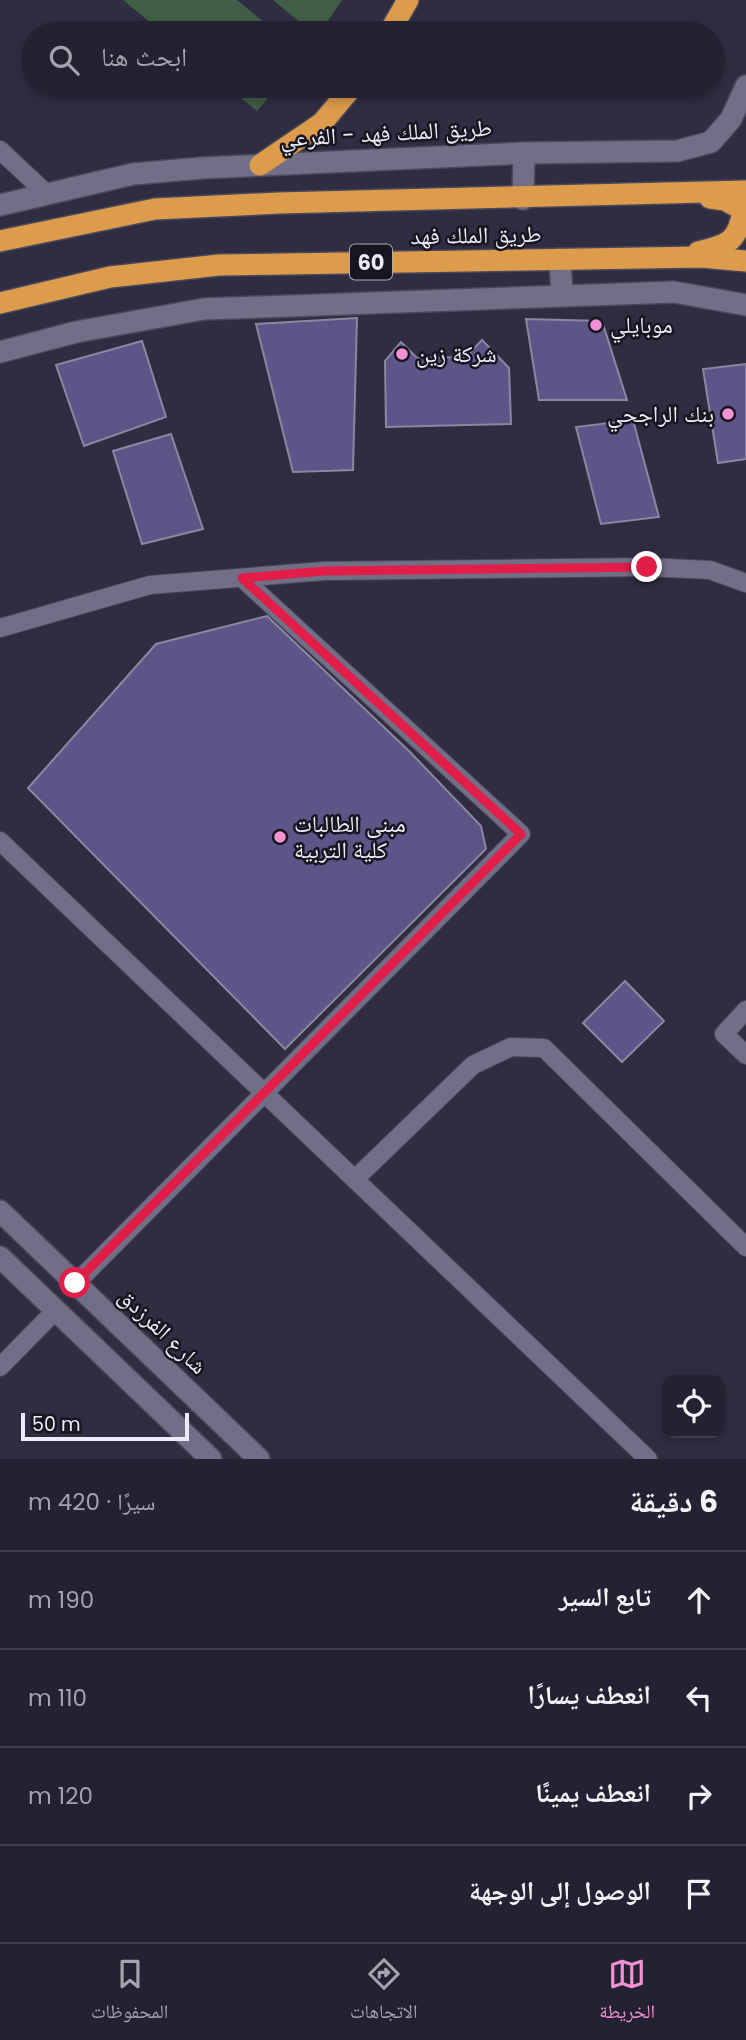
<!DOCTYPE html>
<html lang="ar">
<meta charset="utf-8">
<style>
body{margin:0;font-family:Poppins,"Noto Naskh Arabic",sans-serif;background:#2f2f3e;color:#f1f3f6;direction:rtl}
.controls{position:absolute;right:21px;bottom:21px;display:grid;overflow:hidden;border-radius:14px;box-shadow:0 4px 10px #0003}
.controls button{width:63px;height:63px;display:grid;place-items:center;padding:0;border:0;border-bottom:2px solid #403f4d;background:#232232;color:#f1f3f6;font:35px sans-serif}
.scale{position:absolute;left:21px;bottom:18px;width:168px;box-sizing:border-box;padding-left:7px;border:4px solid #ecebf9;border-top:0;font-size:19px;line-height:24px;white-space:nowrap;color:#ecebf9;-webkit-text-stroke:5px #171620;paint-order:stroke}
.stop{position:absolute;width:21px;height:21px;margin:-16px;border:5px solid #e11d48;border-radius:50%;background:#fff}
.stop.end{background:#e11d48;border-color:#fff;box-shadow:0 2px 7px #0008}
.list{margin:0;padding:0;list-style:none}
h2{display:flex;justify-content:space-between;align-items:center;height:91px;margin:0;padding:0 28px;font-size:30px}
h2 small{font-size:23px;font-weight:400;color:#a3a4ac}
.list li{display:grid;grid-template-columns:46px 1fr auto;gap:21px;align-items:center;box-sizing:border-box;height:98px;padding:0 28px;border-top:2px solid #403f4d}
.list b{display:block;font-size:26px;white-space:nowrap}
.list em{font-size:23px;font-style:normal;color:#a3a4ac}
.icon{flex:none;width:38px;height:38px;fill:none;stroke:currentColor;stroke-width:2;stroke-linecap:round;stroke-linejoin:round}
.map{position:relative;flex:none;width:746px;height:1459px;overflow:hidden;direction:ltr}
.search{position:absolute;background:#232232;box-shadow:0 4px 10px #0003;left:21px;right:21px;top:21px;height:77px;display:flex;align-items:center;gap:18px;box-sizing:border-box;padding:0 24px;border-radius:38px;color:#a3a4ac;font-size:26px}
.sheet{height:483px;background:#232232}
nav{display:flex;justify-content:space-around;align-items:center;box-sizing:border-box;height:98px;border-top:2px solid #403f4d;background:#232232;font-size:19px;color:#a3a4ac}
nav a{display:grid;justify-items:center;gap:4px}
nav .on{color:#f491d4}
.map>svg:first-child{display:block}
.green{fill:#405d46}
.building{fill:#5c5587;stroke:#8a87a0;stroke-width:2}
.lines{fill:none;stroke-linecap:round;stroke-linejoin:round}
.street-casing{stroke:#4a485a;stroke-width:20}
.secondary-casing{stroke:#4a485a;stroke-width:24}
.highway-casing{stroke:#4a485a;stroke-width:24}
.street{stroke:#716f87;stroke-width:18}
.secondary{stroke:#716f87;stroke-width:21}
.highway{stroke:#dc9c4c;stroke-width:21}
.route{stroke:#e11d48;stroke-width:9}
.poi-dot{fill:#f491d4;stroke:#171620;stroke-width:2.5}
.labels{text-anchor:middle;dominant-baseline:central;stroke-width:5;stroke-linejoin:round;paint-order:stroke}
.shield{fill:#171620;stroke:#acabb8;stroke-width:2}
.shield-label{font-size:21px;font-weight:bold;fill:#ecebf9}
.street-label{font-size:23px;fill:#ecebf9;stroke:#171620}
.poi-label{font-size:23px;fill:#ecebf9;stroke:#171620;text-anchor:start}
</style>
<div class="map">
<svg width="746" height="1459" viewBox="0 0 746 1459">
<rect width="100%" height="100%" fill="#2f2d42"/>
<g class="green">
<polygon points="123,0 237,0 277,33 163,33"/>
<polygon points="273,0 342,0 320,33 313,33"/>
<polygon points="226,86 278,86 257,111"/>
</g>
<g class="building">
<polygon points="357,318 353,470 293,472 256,324"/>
<polygon points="526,319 602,321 627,400 539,400"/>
<polygon points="482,340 509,368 511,424 386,427 385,361 401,342 417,358 466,357"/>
<polygon points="142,341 166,417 84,446 56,365"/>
<polygon points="746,364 746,459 718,463 703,369"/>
<polygon points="633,420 659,517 601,524 576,427"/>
<polygon points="171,434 203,529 142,544 113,451"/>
<polygon points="267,616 410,752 481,826 486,849 285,1049 28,788 156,644"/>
<polygon points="625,981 664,1021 622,1062 583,1023"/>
</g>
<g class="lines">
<defs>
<g id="street">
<polyline points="0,150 47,194"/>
<polyline points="0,628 150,585 324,571 647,567 710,570 746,583"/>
<polyline points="0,841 648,1459"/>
<polyline points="746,1010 724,1034 746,1055"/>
<polyline points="355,1179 473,1065 511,1047 544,1048 746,1247"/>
<polyline points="75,1284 521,834 242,578"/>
<polyline points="0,1367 56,1310"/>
</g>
<g id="secondary">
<polyline points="523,199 524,153"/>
<polyline points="0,205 133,174 202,168 524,153 677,151 711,142 731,119 746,86"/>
<polyline points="560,259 562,295"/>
<polyline points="0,352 76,332 204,309 674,292 746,305"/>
<polyline points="0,1211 259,1459"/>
<polyline points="0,1257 211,1459"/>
</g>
<g id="highway">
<polyline points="389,33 408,0"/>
<polyline points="260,165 322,123 353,86"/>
<polyline points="0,241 155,209 279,203 746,191"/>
<path d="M 698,252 C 728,245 738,242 743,210 L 725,200 L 710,198"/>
<polyline points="0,303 110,277 219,265 701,257 746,261"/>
</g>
</defs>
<use href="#street" class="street-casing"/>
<use href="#secondary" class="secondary-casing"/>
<use href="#highway" class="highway-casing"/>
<use href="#street" class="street"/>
<use href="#secondary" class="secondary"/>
<use href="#highway" class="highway"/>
</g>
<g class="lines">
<polyline class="route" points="75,1283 521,834 242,578 324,571 647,567"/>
</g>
<g class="poi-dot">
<circle cx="596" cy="325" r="7"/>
<circle cx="402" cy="354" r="7"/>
<circle cx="728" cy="414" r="7"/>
<circle cx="280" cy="837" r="7"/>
</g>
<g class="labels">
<rect class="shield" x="350" y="244.5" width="42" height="35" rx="5"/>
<g class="shield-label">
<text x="371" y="262">60</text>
</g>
<g class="street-label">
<text transform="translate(386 133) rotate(-3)">طريق الملك فهد - الفرعي</text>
<text transform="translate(476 235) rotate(-1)">طريق الملك فهد</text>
<text transform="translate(163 1331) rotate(44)">شارع الفرزدق</text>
</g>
<g class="poi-label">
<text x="610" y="325">موبايلي</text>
<text x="416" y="354">شركة زين</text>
<text x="714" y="414" text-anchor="end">بنك الراجحي</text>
<text x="294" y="824">مبنى الطالبات<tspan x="294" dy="26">كلية التربية</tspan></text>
</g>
</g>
</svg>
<div class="controls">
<button><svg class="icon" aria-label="locate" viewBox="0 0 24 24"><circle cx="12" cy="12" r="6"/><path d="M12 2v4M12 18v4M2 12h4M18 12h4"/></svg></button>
</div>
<div class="scale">50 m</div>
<div class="stop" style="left:75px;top:1283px"></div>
<div class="stop end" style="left:647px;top:567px"></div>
<div class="search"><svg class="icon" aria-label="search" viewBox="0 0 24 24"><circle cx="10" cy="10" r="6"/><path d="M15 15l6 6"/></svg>ابحث هنا</div>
</div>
<section class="sheet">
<h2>6 دقيقة<small>سيرًا · 420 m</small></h2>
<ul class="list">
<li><svg class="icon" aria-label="ahead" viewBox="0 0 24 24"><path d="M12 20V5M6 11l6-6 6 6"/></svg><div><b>تابع السير</b></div><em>190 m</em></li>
<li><svg class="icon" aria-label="left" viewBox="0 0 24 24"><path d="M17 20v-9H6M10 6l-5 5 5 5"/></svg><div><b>انعطف يسارًا</b></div><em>110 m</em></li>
<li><svg class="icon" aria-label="right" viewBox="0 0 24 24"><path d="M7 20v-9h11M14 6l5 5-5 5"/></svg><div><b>انعطف يمينًا</b></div><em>120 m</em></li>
<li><svg class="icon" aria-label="arrive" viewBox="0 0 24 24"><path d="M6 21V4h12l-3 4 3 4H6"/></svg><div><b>الوصول إلى الوجهة</b></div></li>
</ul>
</section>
<nav>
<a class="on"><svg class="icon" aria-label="map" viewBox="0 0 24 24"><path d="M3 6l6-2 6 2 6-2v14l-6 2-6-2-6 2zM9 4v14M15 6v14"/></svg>الخريطة</a>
<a><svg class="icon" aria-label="directions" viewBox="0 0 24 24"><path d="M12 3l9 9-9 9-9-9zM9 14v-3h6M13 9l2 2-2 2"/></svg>الاتجاهات</a>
<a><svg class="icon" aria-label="saved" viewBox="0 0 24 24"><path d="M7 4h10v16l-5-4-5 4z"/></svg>المحفوظات</a>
</nav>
